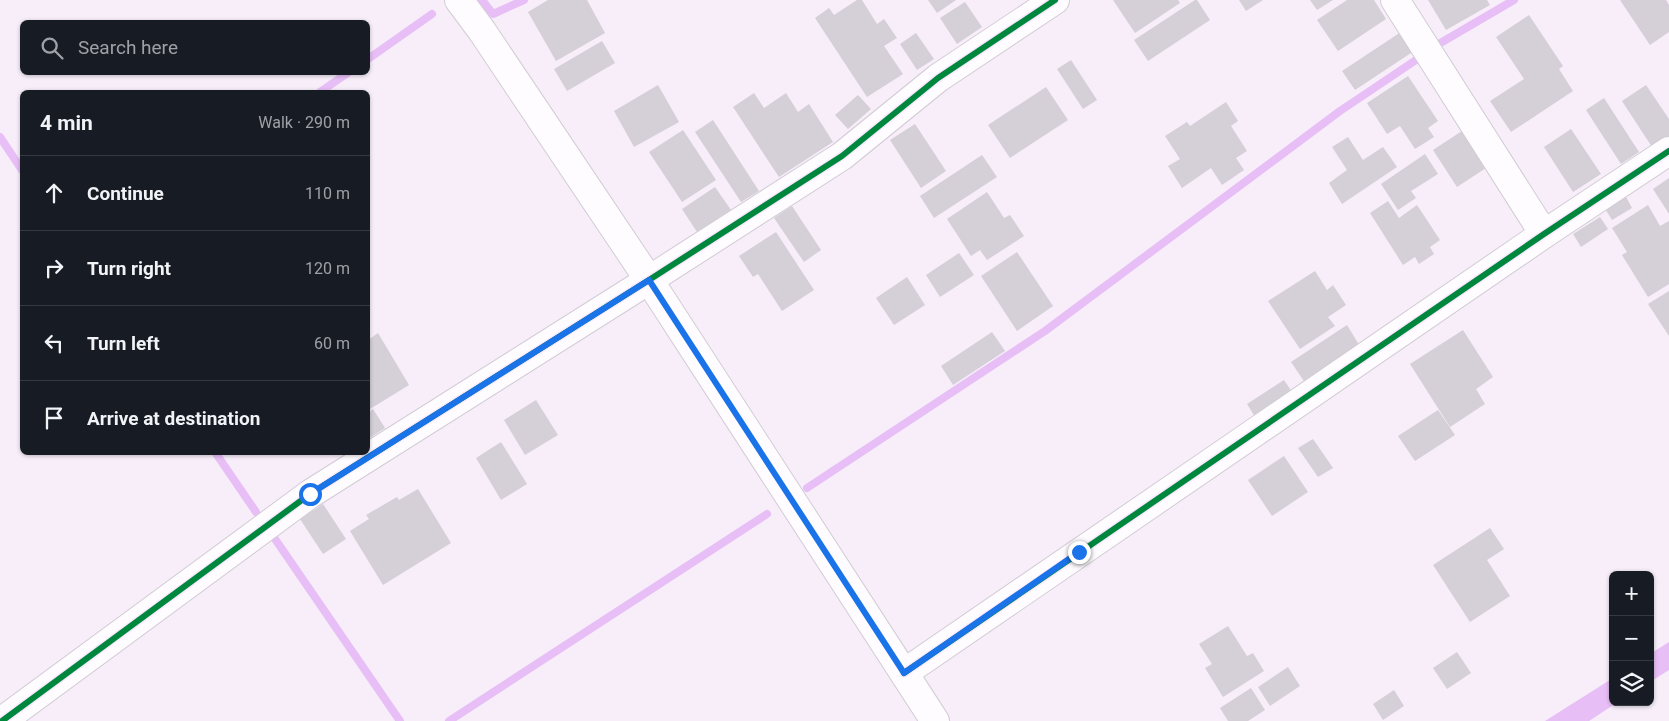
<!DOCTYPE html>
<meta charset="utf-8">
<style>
body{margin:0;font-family:Roboto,sans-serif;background:#20242c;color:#f1f3f6}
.controls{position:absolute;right:15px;bottom:15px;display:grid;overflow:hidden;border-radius:8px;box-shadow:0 1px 4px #0004}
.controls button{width:45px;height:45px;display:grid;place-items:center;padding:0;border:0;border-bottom:1px solid #363941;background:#171b24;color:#f1f3f6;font:25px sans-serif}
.stop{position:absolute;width:15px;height:15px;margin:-11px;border:4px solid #1a73e8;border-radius:50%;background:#fff}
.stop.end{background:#1a73e8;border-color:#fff;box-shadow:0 1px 5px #0008}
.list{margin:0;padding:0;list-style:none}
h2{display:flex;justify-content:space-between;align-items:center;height:65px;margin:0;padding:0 20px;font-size:21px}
h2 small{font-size:16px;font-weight:400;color:#9ea1a6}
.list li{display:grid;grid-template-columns:32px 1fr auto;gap:15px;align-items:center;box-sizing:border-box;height:75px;padding:0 20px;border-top:1px solid #363941}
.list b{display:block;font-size:19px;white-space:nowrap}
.list em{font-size:16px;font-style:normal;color:#9ea1a6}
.icon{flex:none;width:28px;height:28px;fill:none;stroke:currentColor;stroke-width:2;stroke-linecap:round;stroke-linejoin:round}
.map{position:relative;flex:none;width:1669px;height:721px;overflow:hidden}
.search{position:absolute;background:#171b24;box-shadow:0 1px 4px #0004;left:20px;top:20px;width:350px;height:55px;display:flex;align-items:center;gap:12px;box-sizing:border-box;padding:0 18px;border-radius:8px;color:#9ea1a6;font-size:19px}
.panel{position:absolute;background:#171b24;box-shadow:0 1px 4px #0004;left:20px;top:90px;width:350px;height:365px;border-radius:8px}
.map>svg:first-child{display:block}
.water{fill:#e8bef6}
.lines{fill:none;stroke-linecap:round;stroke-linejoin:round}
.stream{stroke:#e8bef6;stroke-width:8}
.building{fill:#d5cfd8}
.minor-casing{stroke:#d2ccd5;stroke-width:30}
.tertiary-casing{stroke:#d2ccd5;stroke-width:30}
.minor{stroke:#fefcfe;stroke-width:28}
.tertiary{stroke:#fefcfe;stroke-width:28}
.cycleway-casing{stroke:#f9e9ff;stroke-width:9}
.cycleway{stroke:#00873e;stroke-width:6}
.route{stroke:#1a73e8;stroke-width:6}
</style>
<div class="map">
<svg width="1669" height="721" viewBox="0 0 1669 721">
<rect width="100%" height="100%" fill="#f7eefa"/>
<g class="water">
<polygon points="1669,642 1669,670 1650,682 1650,654"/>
<polygon points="1613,678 1613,702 1618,702 1589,721 1545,721"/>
</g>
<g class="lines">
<g class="stream">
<polyline points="482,0 493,14 524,0"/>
<polyline points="1437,45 1514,0"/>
<polyline points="368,59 432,14"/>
<polyline points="320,92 349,72"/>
<polyline points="0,137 22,170"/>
<polyline points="215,452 256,512"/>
<polyline points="807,488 1045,331 1340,111 1416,60"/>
<polyline points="273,536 400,721"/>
<polyline points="449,721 767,514"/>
</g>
</g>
<g class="building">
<polygon points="548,0 587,0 605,33 556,61 528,12"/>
<polygon points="857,0 862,0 877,24 884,19 897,38 884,46 903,74 867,97 815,18 829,8 834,15"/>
<polygon points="928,0 956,0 937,13"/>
<polygon points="1113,0 1178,0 1180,3 1135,33"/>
<polygon points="1195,0 1197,0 1210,20 1148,61 1134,40"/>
<polygon points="1239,0 1263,0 1246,11"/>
<polygon points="1310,0 1333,0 1317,10"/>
<polygon points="1347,0 1374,0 1386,19 1338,51 1317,20"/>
<polygon points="1428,0 1487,0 1490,5 1446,30"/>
<polygon points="1620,0 1666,0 1669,5 1669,32 1650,45"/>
<polygon points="965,2 982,27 957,44 940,18"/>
<polygon points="1529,15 1563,66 1559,69 1573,91 1511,132 1490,101 1524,79 1496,37"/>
<polygon points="1401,32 1414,51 1355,90 1342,71"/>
<polygon points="916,33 934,59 917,70 900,44"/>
<polygon points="602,41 615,63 567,91 554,69"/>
<polygon points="1071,60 1097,100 1083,109 1057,69"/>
<polygon points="1408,76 1438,121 1428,128 1434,137 1415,149 1400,126 1387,134 1367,103"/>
<polygon points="658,85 679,122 634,147 614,111"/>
<polygon points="1646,85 1669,119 1669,136 1652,147 1622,101"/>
<polygon points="1046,87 1068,120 1010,158 988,125"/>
<polygon points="754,93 764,108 786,93 798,112 809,104 833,142 779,177 733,107"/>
<polygon points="858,95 871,109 848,129 835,115"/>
<polygon points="1604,98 1639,152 1621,164 1586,110"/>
<polygon points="1226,102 1238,121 1231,126 1247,151 1236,158 1244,170 1222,185 1211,168 1182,188 1168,166 1180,159 1165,136 1187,122 1190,126"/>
<polygon points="713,120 759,191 741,202 695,132"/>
<polygon points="915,124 946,171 921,188 890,140"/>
<polygon points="1465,129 1489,166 1457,187 1433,150"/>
<polygon points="1571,129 1601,174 1573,192 1544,147"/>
<polygon points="683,130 716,180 682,202 649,152"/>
<polygon points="1348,137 1363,160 1383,147 1397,167 1342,204 1329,183 1347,170 1332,147"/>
<polygon points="1425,154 1438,174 1411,191 1416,198 1398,210 1381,184"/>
<polygon points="982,155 997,177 934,218 920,196"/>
<polygon points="1669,178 1669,214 1653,189"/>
<polygon points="715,187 731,210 697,232 682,209"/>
<polygon points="987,192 1004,218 1010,215 1024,236 987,260 980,250 971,256 947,219"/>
<polygon points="1625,195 1632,208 1612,220 1604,207"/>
<polygon points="1388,201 1399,218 1417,205 1440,240 1430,247 1434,254 1419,264 1415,257 1403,265 1370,213"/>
<polygon points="1648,205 1660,226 1669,221 1669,284 1648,297 1622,255 1627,252 1612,228"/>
<polygon points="792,206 821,250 804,262 774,218"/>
<polygon points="1600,217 1608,229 1581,247 1573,234"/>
<polygon points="776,232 814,290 782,311 758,274 753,277 739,256"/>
<polygon points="1017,252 1053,306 1017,331 981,276"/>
<polygon points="959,253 974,275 940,297 926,275"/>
<polygon points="1315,271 1327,290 1333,285 1346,305 1328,317 1335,326 1300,349 1268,301"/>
<polygon points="907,277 925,305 894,325 876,298"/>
<polygon points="1669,291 1669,336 1648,304"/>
<polygon points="1347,325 1361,348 1306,384 1291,362"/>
<polygon points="1463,330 1493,377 1476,389 1485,404 1450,427 1410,364"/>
<polygon points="992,332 1005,351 953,385 941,366"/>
<polygon points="378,333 409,385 370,409 368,405 368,340"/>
<polygon points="1284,380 1294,395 1257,420 1247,404"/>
<polygon points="536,400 558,435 525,455 504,420"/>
<polygon points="373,409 385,428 368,439 368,413"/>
<polygon points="1438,410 1455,435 1415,461 1398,436"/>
<polygon points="1313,439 1333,468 1318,477 1298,448"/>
<polygon points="501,442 527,484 501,500 476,458"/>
<polygon points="1284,456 1308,492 1272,516 1248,480"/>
<polygon points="418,489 451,543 383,585 350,531 369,519 366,515 397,497 399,500"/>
<polygon points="323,504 346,539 323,554 300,519"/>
<polygon points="1490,528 1504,549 1487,560 1510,596 1470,622 1433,565"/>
<polygon points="1228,626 1247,656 1253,653 1264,671 1223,697 1205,668 1212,664 1199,644"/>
<polygon points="1457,652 1471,673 1447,689 1433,668"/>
<polygon points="1288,667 1300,686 1270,706 1258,687"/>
<polygon points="1251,688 1265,710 1248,721 1228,721 1220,708"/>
<polygon points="1394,690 1404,706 1383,720 1373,704"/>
</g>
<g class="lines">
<defs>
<g id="minor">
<polyline points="1395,0 1544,234"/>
<polyline points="904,673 1544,234 1669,151"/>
<polyline points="2,721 310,494 649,280 842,156 938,78 1055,0"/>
</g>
<polyline id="tertiary" points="459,0 482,31 649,280 935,721"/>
</defs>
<use href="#minor" class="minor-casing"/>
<use href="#tertiary" class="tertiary-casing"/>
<use href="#minor" class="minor"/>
<use href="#tertiary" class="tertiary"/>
<defs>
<g id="cycleway">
<polyline points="904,673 1544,234 1669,151"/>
<polyline points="2,721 310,494 649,280 842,156 938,78 1055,0"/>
</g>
</defs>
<use href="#cycleway" class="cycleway-casing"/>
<use href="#cycleway" class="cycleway"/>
</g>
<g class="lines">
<polyline class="route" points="310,494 649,280 904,673 1079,552"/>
</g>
</svg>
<div class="controls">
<button>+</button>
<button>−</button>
<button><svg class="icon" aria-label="layers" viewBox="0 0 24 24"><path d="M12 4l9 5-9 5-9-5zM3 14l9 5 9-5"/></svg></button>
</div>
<div class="stop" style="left:310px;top:494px"></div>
<div class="stop end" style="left:1079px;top:552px"></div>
<div class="search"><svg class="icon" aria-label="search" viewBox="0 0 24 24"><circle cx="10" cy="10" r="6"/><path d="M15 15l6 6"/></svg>Search here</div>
<section class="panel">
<h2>4 min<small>Walk · 290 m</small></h2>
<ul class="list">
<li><svg class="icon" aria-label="ahead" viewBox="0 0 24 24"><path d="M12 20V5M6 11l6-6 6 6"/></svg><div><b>Continue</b></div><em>110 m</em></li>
<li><svg class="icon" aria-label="right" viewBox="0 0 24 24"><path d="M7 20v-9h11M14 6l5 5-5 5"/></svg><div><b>Turn right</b></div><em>120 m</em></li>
<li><svg class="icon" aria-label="left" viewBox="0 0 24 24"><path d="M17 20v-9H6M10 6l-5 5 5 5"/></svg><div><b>Turn left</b></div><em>60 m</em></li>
<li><svg class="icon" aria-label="arrive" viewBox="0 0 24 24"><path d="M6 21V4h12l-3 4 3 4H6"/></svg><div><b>Arrive at destination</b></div></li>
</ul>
</section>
</div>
